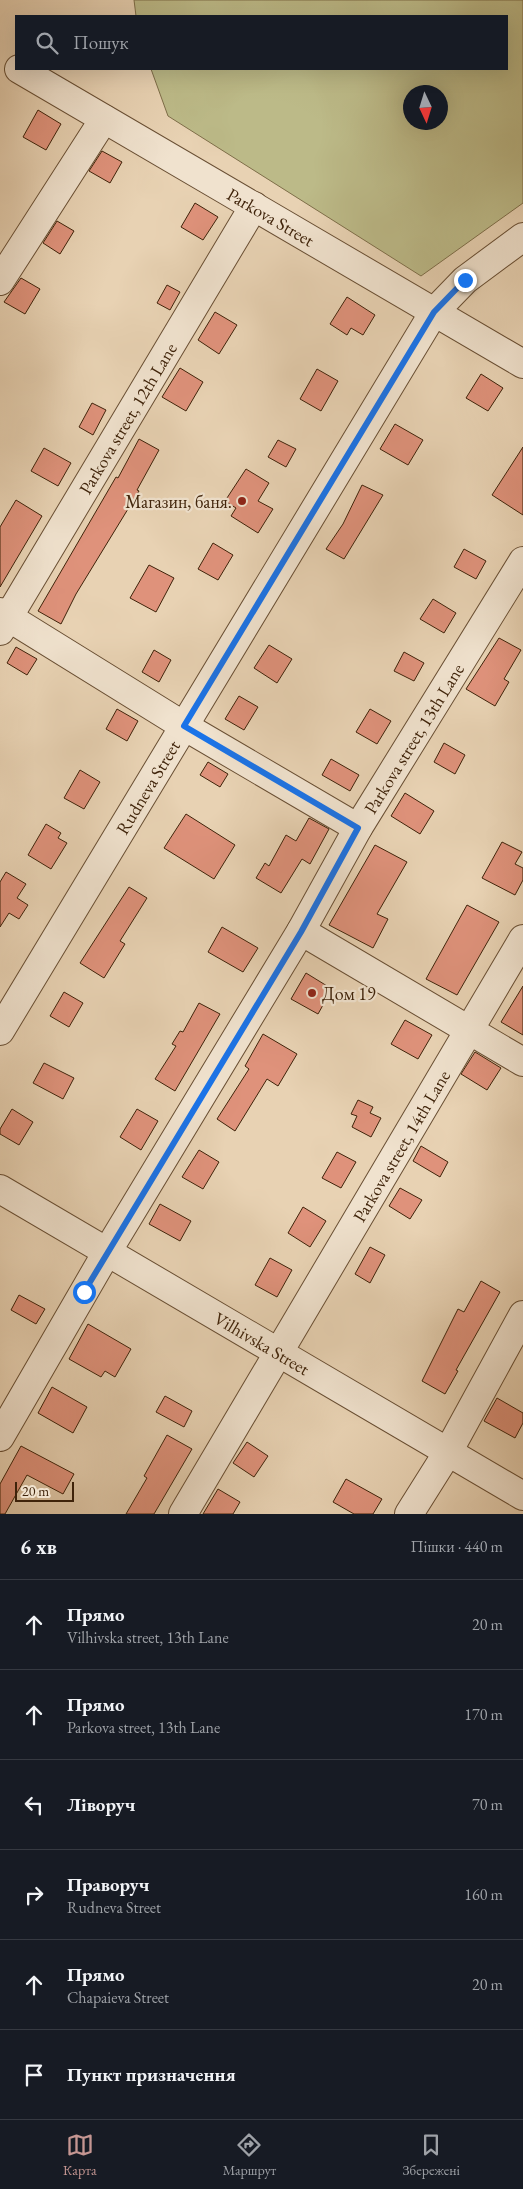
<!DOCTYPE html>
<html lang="uk">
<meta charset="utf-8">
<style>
body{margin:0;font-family:"EB Garamond",serif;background:#242831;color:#f1f3f6}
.compass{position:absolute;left:403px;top:85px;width:45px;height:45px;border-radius:50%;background:#171b24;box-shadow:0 5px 20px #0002;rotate:176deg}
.scale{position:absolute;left:15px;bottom:12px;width:59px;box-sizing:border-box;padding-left:5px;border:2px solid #3f230a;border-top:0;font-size:14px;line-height:18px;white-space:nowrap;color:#3f230a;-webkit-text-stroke:4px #f0e2ce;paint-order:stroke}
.stop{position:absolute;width:15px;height:15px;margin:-11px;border:4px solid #1a73e8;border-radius:50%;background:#fff}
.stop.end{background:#1a73e8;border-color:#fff;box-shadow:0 1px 5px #0008}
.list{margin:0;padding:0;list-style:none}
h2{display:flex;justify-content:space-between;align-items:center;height:65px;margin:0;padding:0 20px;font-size:21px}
h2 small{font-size:16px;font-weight:400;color:#9ea1a6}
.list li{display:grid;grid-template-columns:32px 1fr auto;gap:15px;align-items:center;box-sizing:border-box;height:90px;padding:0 20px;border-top:1px solid #363941}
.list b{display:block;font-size:19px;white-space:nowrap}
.list p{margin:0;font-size:16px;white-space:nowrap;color:#9ea1a6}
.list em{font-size:16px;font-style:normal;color:#9ea1a6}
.icon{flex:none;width:28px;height:28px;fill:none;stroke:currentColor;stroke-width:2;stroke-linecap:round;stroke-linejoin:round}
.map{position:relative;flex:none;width:523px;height:1514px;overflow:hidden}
.search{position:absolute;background:#171b24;box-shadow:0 5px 20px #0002;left:15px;right:15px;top:15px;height:55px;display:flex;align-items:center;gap:12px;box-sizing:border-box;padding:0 18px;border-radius:0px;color:#9ea1a6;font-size:19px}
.sheet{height:605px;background:#171b24}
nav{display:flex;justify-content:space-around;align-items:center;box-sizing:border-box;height:70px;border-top:1px solid #363941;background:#171b24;font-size:14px;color:#9ea1a6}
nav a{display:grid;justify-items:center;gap:2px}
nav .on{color:#c59692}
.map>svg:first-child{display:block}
.green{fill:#bcba88;stroke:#7e6e49;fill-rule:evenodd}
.building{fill:#df927b;stroke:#3f230a}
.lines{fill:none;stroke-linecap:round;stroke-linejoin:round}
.minor-casing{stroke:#694f34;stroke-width:30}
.minor{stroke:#f0e2ce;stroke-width:28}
.route{stroke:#1a73e8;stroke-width:6}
.poi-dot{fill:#8f2418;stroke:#f0e2ce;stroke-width:2}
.labels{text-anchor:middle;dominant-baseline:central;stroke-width:4.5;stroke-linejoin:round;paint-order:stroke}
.street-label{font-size:18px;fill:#3f230a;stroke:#f0e2ce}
.poi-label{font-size:18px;fill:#3f230a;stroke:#f0e2ce;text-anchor:end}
</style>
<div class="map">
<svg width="523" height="1514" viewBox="0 0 523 1514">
<rect width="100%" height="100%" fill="#e8d2b3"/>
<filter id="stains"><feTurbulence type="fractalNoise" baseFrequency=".004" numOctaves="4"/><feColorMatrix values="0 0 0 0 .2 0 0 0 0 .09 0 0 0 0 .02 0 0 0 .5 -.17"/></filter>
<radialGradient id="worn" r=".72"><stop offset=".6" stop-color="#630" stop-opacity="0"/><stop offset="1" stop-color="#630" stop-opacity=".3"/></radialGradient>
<path class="green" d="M 134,0 L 523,0 L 523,203 L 421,276 L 168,116 L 151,69 L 507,69 L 507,16 L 136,16 ZM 410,92 L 440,92 L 440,122 L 410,122 Z"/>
<g class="building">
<polygon points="38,110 61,124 46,150 23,137"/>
<polygon points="102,151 122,162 110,183 89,171"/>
<polygon points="195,203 218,217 203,240 181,227"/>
<polygon points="57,221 74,231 60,254 43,243"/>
<polygon points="21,278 40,289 25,314 4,302"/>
<polygon points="167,285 180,292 170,310 157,303"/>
<polygon points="347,297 375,315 363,335 351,328 347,335 330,324"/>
<polygon points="215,312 237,325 219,354 198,340"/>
<polygon points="180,368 203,382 186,411 162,397"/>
<polygon points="317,369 338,381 321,411 300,399"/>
<polygon points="481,374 503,388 488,411 466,398"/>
<polygon points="92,403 106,410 93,435 79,427"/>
<polygon points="395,424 423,440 408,465 380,449"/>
<polygon points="139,439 159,450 137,490 139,491 76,594 61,624 38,611 116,477 118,478"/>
<polygon points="278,440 296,449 286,467 268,457"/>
<polygon points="523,447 523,515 492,495"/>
<polygon points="44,448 71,463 58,486 31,471"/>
<polygon points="246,469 269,483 258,501 273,509 258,533 231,516 236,508 225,501"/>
<polygon points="362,485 383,495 344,559 326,549 343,524"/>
<polygon points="16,500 42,516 0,587 0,527"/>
<polygon points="213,543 233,555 218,580 198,569"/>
<polygon points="464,549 486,561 476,579 454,567"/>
<polygon points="149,565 174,578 156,612 130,598"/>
<polygon points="433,599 456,613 444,633 420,619"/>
<polygon points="499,638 521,650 504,679 509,682 495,706 466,689"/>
<polygon points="269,645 292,659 277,683 254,668"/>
<polygon points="16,647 37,659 27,675 7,663"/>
<polygon points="154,650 171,660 159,682 142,672"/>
<polygon points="404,652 424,663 414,681 394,671"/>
<polygon points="239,696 258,707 244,730 225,719"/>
<polygon points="117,709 138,721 127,741 106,729"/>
<polygon points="370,709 391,721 377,744 356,732"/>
<polygon points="444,743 465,755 455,774 434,762"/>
<polygon points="331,759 359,775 350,791 322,775"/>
<polygon points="208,762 228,774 220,787 200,775"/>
<polygon points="80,770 100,782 84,809 64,798"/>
<polygon points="405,793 434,811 420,834 391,816"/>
<polygon points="186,814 235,845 214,879 164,848"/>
<polygon points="309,818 329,829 310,864 302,859 281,893 256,878 265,863 269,866 286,835 296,841"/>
<polygon points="46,824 61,833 58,838 67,843 51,869 28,855"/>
<polygon points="502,842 522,852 515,864 523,868 523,880 515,895 482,878"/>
<polygon points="375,845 407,862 377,914 388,919 373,948 329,925"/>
<polygon points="6,872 26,884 17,898 28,905 19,919 9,913 0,927 0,882"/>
<polygon points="129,887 147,898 120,941 125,944 104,978 80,963"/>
<polygon points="467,905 499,922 457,995 426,979"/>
<polygon points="222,927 258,948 243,972 208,952"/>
<polygon points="306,973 332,989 318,1014 291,999"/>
<polygon points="523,986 523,1035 501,1022"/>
<polygon points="64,992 83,1003 69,1027 50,1016"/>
<polygon points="199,1003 220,1014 175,1091 155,1079 176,1046 172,1044 180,1031 183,1032"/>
<polygon points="405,1020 432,1035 418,1059 391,1044"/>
<polygon points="263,1034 297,1054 278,1086 267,1079 235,1131 217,1119 249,1069 245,1066"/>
<polygon points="475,1052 501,1068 487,1090 461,1074"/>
<polygon points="44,1063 74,1078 63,1099 33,1083"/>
<polygon points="358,1100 373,1107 370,1113 381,1118 371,1137 352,1127 357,1116 351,1114"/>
<polygon points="12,1109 33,1122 19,1145 0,1134 0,1129"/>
<polygon points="137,1109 158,1121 141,1150 120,1137"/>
<polygon points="421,1146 448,1162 440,1177 413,1161"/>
<polygon points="199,1150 219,1162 203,1189 182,1177"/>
<polygon points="337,1152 356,1162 341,1188 322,1178"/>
<polygon points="400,1188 422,1200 410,1219 389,1206"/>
<polygon points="160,1204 191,1221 180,1241 149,1224"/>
<polygon points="303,1207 326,1221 310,1247 288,1233"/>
<polygon points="370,1247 385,1255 370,1283 355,1274"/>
<polygon points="270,1258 292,1270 277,1297 255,1285"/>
<polygon points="481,1281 500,1292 456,1370 458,1371 445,1394 422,1381 458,1309 464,1312"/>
<polygon points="19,1295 45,1309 36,1324 11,1310"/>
<polygon points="88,1324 131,1349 115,1377 105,1371 101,1377 69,1359"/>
<polygon points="52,1387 87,1407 73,1433 38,1413"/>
<polygon points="165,1396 192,1411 184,1427 156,1412"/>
<polygon points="497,1398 523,1413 523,1423 515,1438 484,1421"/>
<polygon points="167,1435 192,1449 154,1514 126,1514 147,1478 144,1476"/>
<polygon points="247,1442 268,1456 254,1477 233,1463"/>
<polygon points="21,1446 74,1474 63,1494 27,1475 5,1514 0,1514 0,1484"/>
<polygon points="346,1479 382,1499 373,1514 354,1514 333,1502"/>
<polygon points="218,1489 240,1502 233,1514 203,1514"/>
</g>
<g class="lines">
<defs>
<g id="minor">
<path id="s1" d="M 19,69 L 523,364"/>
<polyline points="0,281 104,119"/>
<polyline points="0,612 184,726 358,828"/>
<path id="s2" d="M 0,631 L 254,206"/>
<polyline points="301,931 523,1062"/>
<path id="s3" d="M 0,1031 L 434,312 L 465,280 L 523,237"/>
<path id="s4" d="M 0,1189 L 523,1496"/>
<path id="s5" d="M 0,1437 L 107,1252 L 301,931 L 358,828 L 523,561"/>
<path id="s6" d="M 183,1514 L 523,939"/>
<polyline points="409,1514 448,1452 523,1315"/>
</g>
</defs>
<use href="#minor" class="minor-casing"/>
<use href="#minor" class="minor"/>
</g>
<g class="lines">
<polyline class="route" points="84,1292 301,932 358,828 184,726 434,312 465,280"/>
</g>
<g class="poi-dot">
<circle cx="242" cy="501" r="5"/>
<circle cx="312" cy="993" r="5"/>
</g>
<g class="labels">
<g class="street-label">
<text stroke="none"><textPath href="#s1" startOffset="292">Parkova Street</textPath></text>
<text stroke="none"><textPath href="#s2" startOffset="248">Parkova street, 12th Lane</textPath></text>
<text stroke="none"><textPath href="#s5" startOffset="812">Parkova street, 13th Lane</textPath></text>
<text stroke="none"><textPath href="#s3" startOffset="285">Rudneva Street</textPath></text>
<text stroke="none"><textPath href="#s6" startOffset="428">Parkova street, 14th Lane</textPath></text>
<text stroke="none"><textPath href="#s4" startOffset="304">Vilhivska Street</textPath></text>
</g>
<g class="poi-label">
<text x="232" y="501">Магазин, баня.</text>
<text x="322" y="993" text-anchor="start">Дом 19</text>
</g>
</g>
<rect width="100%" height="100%" filter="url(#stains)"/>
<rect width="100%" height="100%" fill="url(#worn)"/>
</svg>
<svg class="compass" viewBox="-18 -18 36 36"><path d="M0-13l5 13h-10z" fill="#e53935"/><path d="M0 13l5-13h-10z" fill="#9ea1a6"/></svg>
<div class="scale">20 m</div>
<div class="stop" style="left:84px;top:1292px"></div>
<div class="stop end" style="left:465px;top:280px"></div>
<div class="search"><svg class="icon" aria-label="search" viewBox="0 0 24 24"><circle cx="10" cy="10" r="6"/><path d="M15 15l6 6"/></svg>Пошук</div>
</div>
<section class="sheet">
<h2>6 хв<small>Пішки · 440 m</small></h2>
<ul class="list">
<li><svg class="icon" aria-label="ahead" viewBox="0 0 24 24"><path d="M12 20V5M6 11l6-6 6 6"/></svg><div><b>Прямо</b><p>Vilhivska street, 13th Lane</p></div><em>20 m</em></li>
<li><svg class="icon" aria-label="ahead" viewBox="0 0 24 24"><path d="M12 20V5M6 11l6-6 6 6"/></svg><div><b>Прямо</b><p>Parkova street, 13th Lane</p></div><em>170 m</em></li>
<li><svg class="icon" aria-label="left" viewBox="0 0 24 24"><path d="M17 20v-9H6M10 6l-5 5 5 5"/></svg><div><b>Ліворуч</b></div><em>70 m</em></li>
<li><svg class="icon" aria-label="right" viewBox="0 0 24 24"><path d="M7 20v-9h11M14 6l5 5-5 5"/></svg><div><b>Праворуч</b><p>Rudneva Street</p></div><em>160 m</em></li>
<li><svg class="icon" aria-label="ahead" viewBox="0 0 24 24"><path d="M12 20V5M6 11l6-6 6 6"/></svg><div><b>Прямо</b><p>Chapaieva Street</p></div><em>20 m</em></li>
<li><svg class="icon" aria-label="arrive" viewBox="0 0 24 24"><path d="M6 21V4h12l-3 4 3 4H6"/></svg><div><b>Пункт призначення</b></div></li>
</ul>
</section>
<nav>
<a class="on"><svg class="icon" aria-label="map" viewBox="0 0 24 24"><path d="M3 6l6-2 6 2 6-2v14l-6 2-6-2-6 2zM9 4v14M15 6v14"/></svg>Карта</a>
<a><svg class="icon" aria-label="directions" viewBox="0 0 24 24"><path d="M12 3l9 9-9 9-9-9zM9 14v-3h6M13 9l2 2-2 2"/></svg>Маршрут</a>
<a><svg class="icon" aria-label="saved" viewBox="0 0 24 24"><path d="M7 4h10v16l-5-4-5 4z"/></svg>Збережені</a>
</nav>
